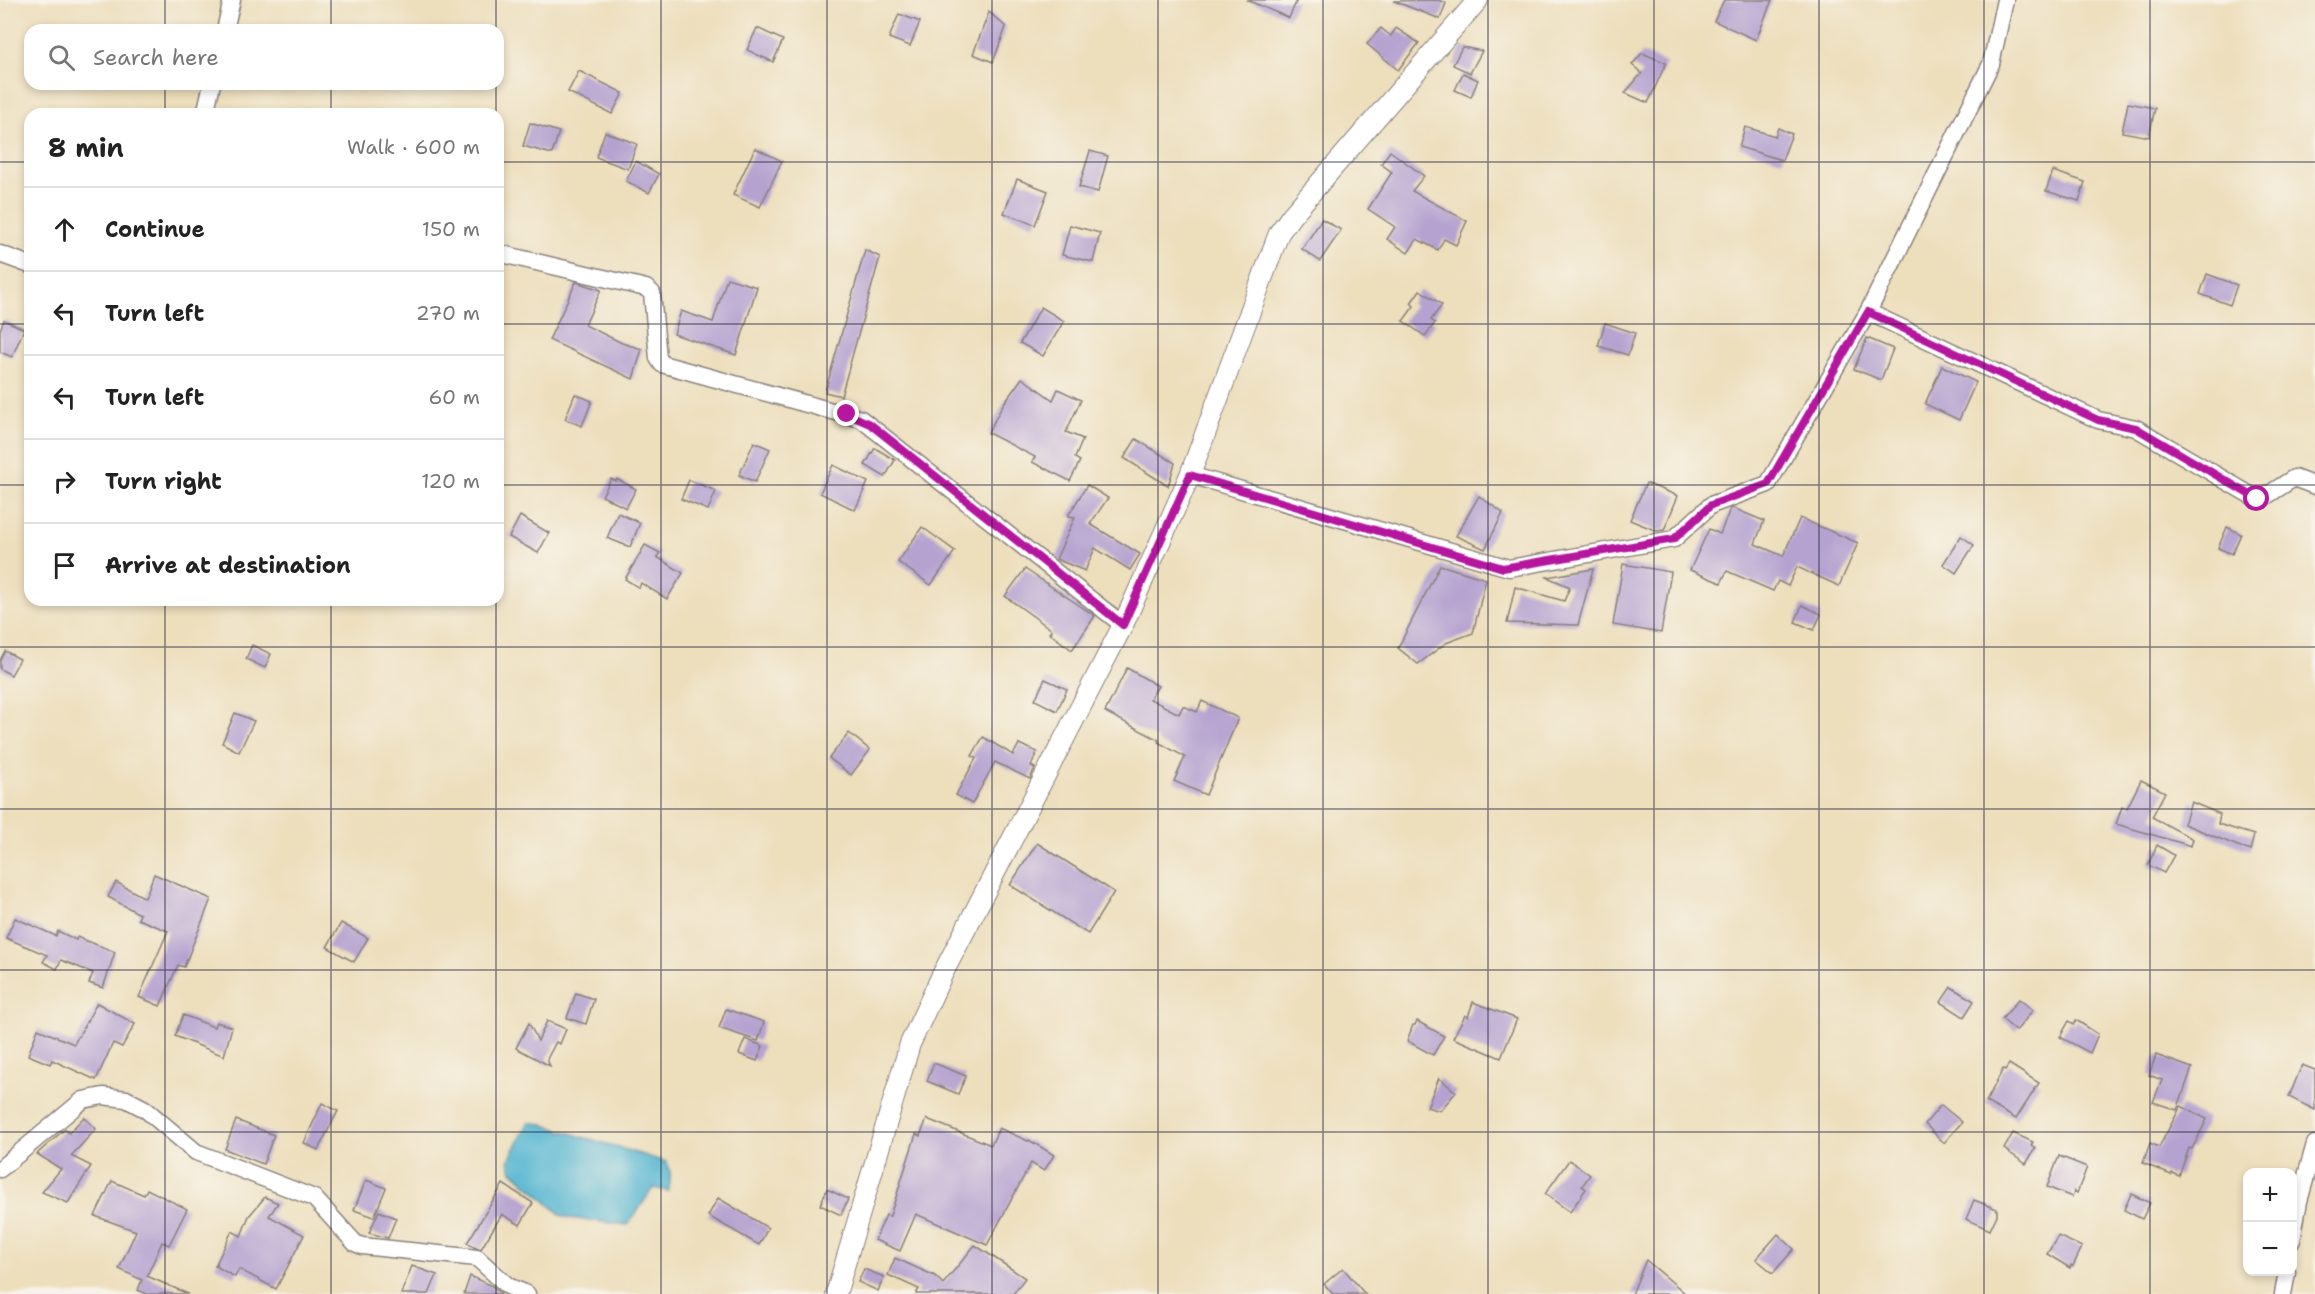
<!DOCTYPE html>
<meta charset="utf-8">
<style>
body{margin:0;font-family:"Shantell Sans",sans-serif;background:#f6f6f6;color:#222}
.controls{position:absolute;right:18px;bottom:18px;display:grid;overflow:hidden;border-radius:12px;box-shadow:0 3px 9px #0003}
.controls button{width:54px;height:54px;display:grid;place-items:center;padding:0;border:0;border-bottom:2px solid #e0e0e0;background:#fff;color:#222;font:30px sans-serif}
.stop{position:absolute;width:18px;height:18px;margin:-14px;border:4px solid #b5179e;border-radius:50%;background:#fff}
.stop.end{background:#b5179e;border-color:#fff;box-shadow:0 2px 6px #0008}
.list{margin:0;padding:0;list-style:none}
h2{display:flex;justify-content:space-between;align-items:center;height:78px;margin:0;padding:0 24px;font-size:26px}
h2 small{font-size:20px;font-weight:400;color:#767676}
.list li{display:grid;grid-template-columns:39px 1fr auto;gap:18px;align-items:center;box-sizing:border-box;height:84px;padding:0 24px;border-top:2px solid #e0e0e0}
.list b{display:block;font-size:22px;white-space:nowrap}
.list em{font-size:20px;font-style:normal;color:#767676}
.icon{flex:none;width:33px;height:33px;fill:none;stroke:currentColor;stroke-width:2;stroke-linecap:round;stroke-linejoin:round}
.map{position:relative;flex:none;width:2315px;height:1294px;overflow:hidden}
.search{position:absolute;background:#fff;box-shadow:0 3px 9px #0003;left:24px;top:24px;width:480px;height:66px;display:flex;align-items:center;gap:15px;box-sizing:border-box;padding:0 21px;border-radius:18px;color:#767676;font-size:22px}
.panel{position:absolute;background:#fff;box-shadow:0 3px 9px #0003;left:24px;top:108px;width:480px;height:498px;border-radius:18px}
.map>svg:first-child{display:block}
.water{fill:#53b5d2;stroke:#3a6c86;stroke-width:1.5}
.building{fill:#b5a2d0}
.lines{fill:none;stroke-linecap:round;stroke-linejoin:round}
.minor-casing{stroke:#88807c;stroke-width:19}
.tertiary-casing{stroke:#88807c;stroke-width:22}
.minor{stroke:#fff;stroke-width:16}
.tertiary{stroke:#fff;stroke-width:20}
.route{stroke:#b5179e;stroke-width:8}
.grid{fill:none;stroke:#22223b;stroke-width:1.5;stroke-opacity:0.55}
</style>
<div class="map">
<svg width="2315" height="1294" viewBox="0 0 2315 1294">
<rect width="100%" height="100%" fill="#f7f3e8"/>
<filter id="ink" filterUnits="userSpaceOnUse"><feTurbulence type="fractalNoise" baseFrequency=".0167" numOctaves="2"/><feDisplacementMap in="SourceGraphic" scale="12" xChannelSelector="R" yChannelSelector="G"/><feConvolveMatrix kernelMatrix="1 2 1 2 8 2 1 2 1" color-interpolation-filters="sRGB"/></filter>
<filter id="wash" filterUnits="userSpaceOnUse"><feTurbulence type="fractalNoise" baseFrequency=".008" numOctaves="4" result="noise"/><feDisplacementMap in="SourceGraphic" scale="24" xChannelSelector="R" yChannelSelector="G"/><feGaussianBlur stdDeviation="1.35" result="paint"/><feColorMatrix in="noise" values="0 0 0 0 0 0 0 0 0 0 0 0 0 0 0 0 0 1.4 0 .05"/><feComposite in="paint" operator="in"/></filter>
<g filter="url(#wash)">
<rect width="100%" height="100%" fill="#eddebc"/>
<path class="water" d="M 528,1123 L 537,1123 L 666,1162 C 672,1169 671,1183 668,1191 L 653,1188 L 628,1225 L 569,1218 L 561,1215 L 512,1171 L 509,1160 Z"/>
<g id="blocks">
<g class="building">
<polygon points="1247,0 1297,0 1289,18"/>
<polygon points="1438,0 1446,3 1440,19 1394,1"/>
<polygon points="1724,0 1772,0 1756,40 1714,21"/>
<polygon points="989,12 1006,27 993,62 973,54"/>
<polygon points="899,14 920,22 910,46 889,38"/>
<polygon points="757,28 783,40 773,62 747,50"/>
<polygon points="1381,28 1391,36 1396,28 1419,43 1398,70 1367,44"/>
<polygon points="1462,47 1482,51 1470,73 1453,65"/>
<polygon points="1642,53 1666,63 1648,103 1625,93 1642,73 1632,65"/>
<polygon points="579,71 623,93 612,114 568,92"/>
<polygon points="1463,73 1478,80 1471,97 1455,90"/>
<polygon points="2128,103 2155,108 2149,137 2122,132"/>
<polygon points="530,123 559,132 552,154 523,146"/>
<polygon points="1745,127 1775,136 1778,128 1792,134 1782,160 1739,147"/>
<polygon points="605,132 637,144 628,169 596,157"/>
<polygon points="755,148 782,161 760,207 733,195"/>
<polygon points="1090,151 1108,156 1098,192 1079,187"/>
<polygon points="1390,151 1424,176 1412,191 1467,221 1456,245 1444,239 1438,250 1417,239 1408,253 1387,239 1395,227 1368,209 1392,172 1381,164"/>
<polygon points="636,161 659,174 649,193 626,181"/>
<polygon points="2053,171 2085,182 2079,201 2046,191"/>
<polygon points="1017,179 1048,191 1035,225 1004,213"/>
<polygon points="1322,219 1341,230 1320,261 1302,249"/>
<polygon points="1070,225 1100,233 1093,262 1062,255"/>
<polygon points="865,250 880,257 841,396 825,392"/>
<polygon points="2207,274 2237,285 2230,305 2200,294"/>
<polygon points="727,278 757,287 736,355 674,334 681,311 713,322"/>
<polygon points="576,282 601,290 585,325 622,343 642,349 633,379 549,340"/>
<polygon points="1420,290 1442,305 1431,320 1435,323 1425,336 1403,321 1414,306 1411,303"/>
<polygon points="1041,307 1064,321 1043,356 1020,343"/>
<polygon points="4,320 24,329 12,357 0,352 0,330"/>
<polygon points="1605,323 1635,333 1628,355 1598,346"/>
<polygon points="1867,338 1893,349 1881,380 1854,369"/>
<polygon points="1942,366 1976,382 1959,420 1925,404"/>
<polygon points="1022,378 1053,400 1058,389 1081,400 1066,432 1083,439 1075,458 1080,461 1070,481 1032,462 1035,457 988,433 1004,403"/>
<polygon points="575,394 592,401 582,426 565,419"/>
<polygon points="1136,439 1175,463 1168,486 1124,458"/>
<polygon points="754,442 770,449 755,482 739,475"/>
<polygon points="875,448 895,460 885,477 865,465"/>
<polygon points="833,465 868,482 855,510 820,493"/>
<polygon points="611,479 616,481 617,479 636,489 626,508 602,496"/>
<polygon points="689,480 716,491 708,510 681,499"/>
<polygon points="1646,483 1678,496 1664,530 1657,531 1630,520"/>
<polygon points="1087,485 1108,498 1090,524 1140,554 1130,570 1095,548 1085,571 1056,559 1075,517 1068,516"/>
<polygon points="1479,496 1503,513 1485,549 1456,536"/>
<polygon points="1733,508 1764,521 1755,544 1783,556 1800,518 1858,543 1839,586 1797,567 1788,586 1778,581 1773,591 1727,571 1721,583 1690,570 1709,529 1720,534 1730,509"/>
<polygon points="618,513 640,523 630,547 607,538"/>
<polygon points="520,516 549,533 538,553 509,537"/>
<polygon points="922,527 955,551 931,585 898,562"/>
<polygon points="2227,527 2241,534 2232,554 2218,548"/>
<polygon points="1961,536 1974,545 1956,573 1943,564"/>
<polygon points="645,545 660,553 657,557 683,573 667,599 641,583 639,588 625,579"/>
<polygon points="1623,564 1671,572 1661,633 1613,625"/>
<polygon points="1440,565 1486,579 1473,633 1446,643 1418,664 1398,648"/>
<polygon points="1025,569 1095,616 1072,650 1049,633 1052,630 1005,596"/>
<polygon points="1593,569 1578,625 1507,623 1515,587 1564,601 1570,587 1547,577"/>
<polygon points="1802,605 1821,614 1814,630 1795,622"/>
<polygon points="252,645 271,654 265,668 246,659"/>
<polygon points="5,651 20,659 11,675 0,669 0,660"/>
<polygon points="1127,668 1158,686 1150,699 1179,714 1183,706 1197,712 1202,701 1238,718 1206,795 1174,781 1185,757 1158,742 1159,740 1105,712"/>
<polygon points="1045,679 1067,689 1057,711 1035,700"/>
<polygon points="235,713 254,721 239,752 222,743"/>
<polygon points="849,733 870,750 851,775 829,758"/>
<polygon points="983,737 1013,755 1019,744 1037,752 1031,766 1035,768 1030,779 995,762 972,804 956,795 976,758 972,756"/>
<polygon points="2141,780 2165,792 2152,817 2193,839 2191,846 2116,824 2122,807 2127,808"/>
<polygon points="2191,802 2220,814 2218,824 2254,835 2250,851 2184,824"/>
<polygon points="1037,843 1114,892 1088,934 1010,885"/>
<polygon points="2157,845 2174,855 2164,873 2148,865"/>
<polygon points="154,874 211,899 184,967 178,965 160,1006 139,997 168,931 138,919 140,914 108,897 116,882 145,898"/>
<polygon points="15,918 56,936 58,931 76,940 77,937 115,952 103,988 89,983 93,973 61,960 57,969 43,962 47,955 6,938"/>
<polygon points="341,923 368,938 354,962 327,947"/>
<polygon points="1951,987 1974,1001 1964,1017 1941,1002"/>
<polygon points="576,993 594,999 586,1024 567,1018"/>
<polygon points="2019,999 2033,1010 2016,1031 2002,1019"/>
<polygon points="1473,1002 1517,1019 1501,1058 1453,1038 1465,1015 1468,1017"/>
<polygon points="97,1003 135,1024 122,1047 113,1043 96,1080 52,1060 50,1064 28,1055 38,1029 74,1044"/>
<polygon points="726,1009 764,1022 758,1041 719,1028"/>
<polygon points="183,1015 214,1027 216,1022 232,1027 224,1056 175,1036"/>
<polygon points="2076,1020 2098,1034 2090,1053 2060,1037 2069,1021 2074,1024"/>
<polygon points="547,1021 566,1029 560,1044 556,1042 547,1059 550,1066 516,1048 529,1023 538,1041"/>
<polygon points="1417,1021 1444,1036 1433,1055 1407,1041 1413,1025 1415,1025"/>
<polygon points="745,1039 763,1046 757,1061 739,1054"/>
<polygon points="2156,1055 2192,1068 2177,1110 2153,1102 2162,1080 2149,1075"/>
<polygon points="934,1063 966,1076 958,1094 927,1081"/>
<polygon points="2009,1064 2039,1083 2016,1119 1986,1102 2003,1069 2005,1070"/>
<polygon points="2302,1065 2315,1070 2315,1110 2289,1097"/>
<polygon points="1439,1078 1456,1092 1440,1111 1427,1107"/>
<polygon points="322,1103 338,1111 318,1150 304,1143"/>
<polygon points="1941,1105 1962,1122 1944,1143 1925,1124"/>
<polygon points="2181,1106 2207,1119 2192,1149 2189,1148 2179,1176 2172,1173 2171,1175 2143,1163 2150,1143 2159,1147"/>
<polygon points="84,1117 96,1129 71,1156 91,1166 68,1203 42,1192 61,1169 37,1154 65,1129 69,1133"/>
<polygon points="927,1119 991,1145 999,1128 1028,1141 1029,1140 1054,1155 1044,1171 1031,1163 987,1245 916,1214 900,1251 875,1240 886,1215 890,1216 916,1134 920,1136"/>
<polygon points="236,1120 274,1135 263,1164 225,1149"/>
<polygon points="2013,1133 2033,1142 2031,1145 2036,1147 2026,1164 2004,1149"/>
<polygon points="2059,1156 2087,1167 2077,1193 2074,1191 2072,1197 2047,1187"/>
<polygon points="1569,1160 1590,1175 1582,1186 1586,1189 1570,1212 1545,1194"/>
<polygon points="366,1180 386,1188 374,1217 354,1210"/>
<polygon points="112,1181 144,1195 147,1189 187,1209 169,1245 162,1242 147,1276 188,1294 147,1294 138,1290 142,1280 119,1269 136,1231 95,1216"/>
<polygon points="503,1184 533,1203 520,1225 502,1214 481,1249 474,1247 467,1243"/>
<polygon points="827,1189 848,1199 841,1215 820,1205"/>
<polygon points="2131,1194 2150,1203 2142,1219 2124,1210"/>
<polygon points="265,1197 278,1203 269,1216 304,1235 276,1289 239,1269 235,1277 215,1266 232,1231 241,1236 249,1216"/>
<polygon points="718,1198 768,1228 759,1245 708,1216"/>
<polygon points="1974,1200 1997,1209 1997,1215 1990,1230 1966,1219"/>
<polygon points="379,1211 396,1218 388,1238 369,1233"/>
<polygon points="1778,1234 1794,1249 1773,1273 1756,1259"/>
<polygon points="2058,1236 2082,1247 2073,1266 2071,1265 2070,1268 2047,1254"/>
<polygon points="975,1245 1025,1278 1013,1294 916,1294 919,1289 888,1275 895,1258 935,1276 943,1284"/>
<polygon points="1646,1260 1686,1294 1632,1294"/>
<polygon points="412,1266 437,1275 429,1294 401,1294"/>
<polygon points="1343,1268 1365,1294 1333,1294 1324,1284"/>
<polygon points="864,1269 884,1277 878,1291 858,1282"/>
<polygon points="470,1276 492,1286 501,1294 464,1294"/>
</g>
</g>
</g>
<g filter="url(#ink)">
<use href="#blocks" fill-opacity="0" stroke="#88807c" stroke-width="1.5"/>
<g class="lines">
<defs>
<g id="minor">
<polyline points="225,30 232,0"/>
<polyline points="205,114 212,84"/>
<polyline points="498,253 646,288 652,293 658,358 662,364 861,419 1123,625"/>
<polyline points="0,254 30,265"/>
<polyline points="1868,312 2098,420 2136,428 2257,499 2263,498 2294,478 2315,486"/>
<polyline points="1190,475 1509,568 1674,539 1711,505 1768,484 1868,312 1991,64 2005,0"/>
<polyline points="0,1169 83,1100 103,1096 126,1099 145,1109 196,1152 314,1198 355,1243 362,1246 477,1258 508,1286 527,1294"/>
<polyline points="2292,1240 2299,1201 2315,1144"/>
<polyline points="2283,1294 2287,1272"/>
</g>
<polyline id="tertiary" points="836,1294 910,1044 942,975 1123,625 1190,475 1279,233 1292,215 1478,0"/>
</defs>
<use href="#minor" class="minor-casing"/>
<use href="#tertiary" class="tertiary-casing"/>
<use href="#minor" class="minor"/>
<use href="#tertiary" class="tertiary"/>
</g>
</g>
<g class="lines" filter="url(#ink)">
<polyline class="route" points="847,414 870,424 1123,625 1190,475 1503,568 1674,539 1711,505 1768,484 1868,312 2098,420 2136,428 2257,499"/>
</g>
<path class="grid" d="M 165,0 L 165,30M 331,0 L 331,30M 496,0 L 496,30M 661,0 L 661,1294M 827,0 L 827,1294M 992,0 L 992,1294M 1158,0 L 1158,1294M 1323,0 L 1323,1294M 1488,0 L 1488,1294M 1654,0 L 1654,1294M 1819,0 L 1819,1294M 1984,0 L 1984,1294M 2150,0 L 2150,1294M 165,84 L 165,114M 331,84 L 331,114M 496,84 L 496,114M 0,162 L 30,162M 498,162 L 2315,162M 0,324 L 30,324M 498,324 L 2315,324M 0,485 L 30,485M 498,485 L 2315,485M 165,600 L 165,1294M 331,600 L 331,1294M 496,600 L 496,1294M 0,647 L 2315,647M 0,809 L 2315,809M 0,970 L 2315,970M 0,1132 L 2315,1132"/>
</svg>
<div class="controls">
<button>+</button>
<button>−</button>
</div>
<div class="stop" style="left:2257px;top:499px"></div>
<div class="stop end" style="left:847px;top:414px"></div>
<div class="search"><svg class="icon" aria-label="search" viewBox="0 0 24 24"><circle cx="10" cy="10" r="6"/><path d="M15 15l6 6"/></svg>Search here</div>
<section class="panel">
<h2>8 min<small>Walk · 600 m</small></h2>
<ul class="list">
<li><svg class="icon" aria-label="ahead" viewBox="0 0 24 24"><path d="M12 20V5M6 11l6-6 6 6"/></svg><div><b>Continue</b></div><em>150 m</em></li>
<li><svg class="icon" aria-label="left" viewBox="0 0 24 24"><path d="M17 20v-9H6M10 6l-5 5 5 5"/></svg><div><b>Turn left</b></div><em>270 m</em></li>
<li><svg class="icon" aria-label="left" viewBox="0 0 24 24"><path d="M17 20v-9H6M10 6l-5 5 5 5"/></svg><div><b>Turn left</b></div><em>60 m</em></li>
<li><svg class="icon" aria-label="right" viewBox="0 0 24 24"><path d="M7 20v-9h11M14 6l5 5-5 5"/></svg><div><b>Turn right</b></div><em>120 m</em></li>
<li><svg class="icon" aria-label="arrive" viewBox="0 0 24 24"><path d="M6 21V4h12l-3 4 3 4H6"/></svg><div><b>Arrive at destination</b></div></li>
</ul>
</section>
</div>
